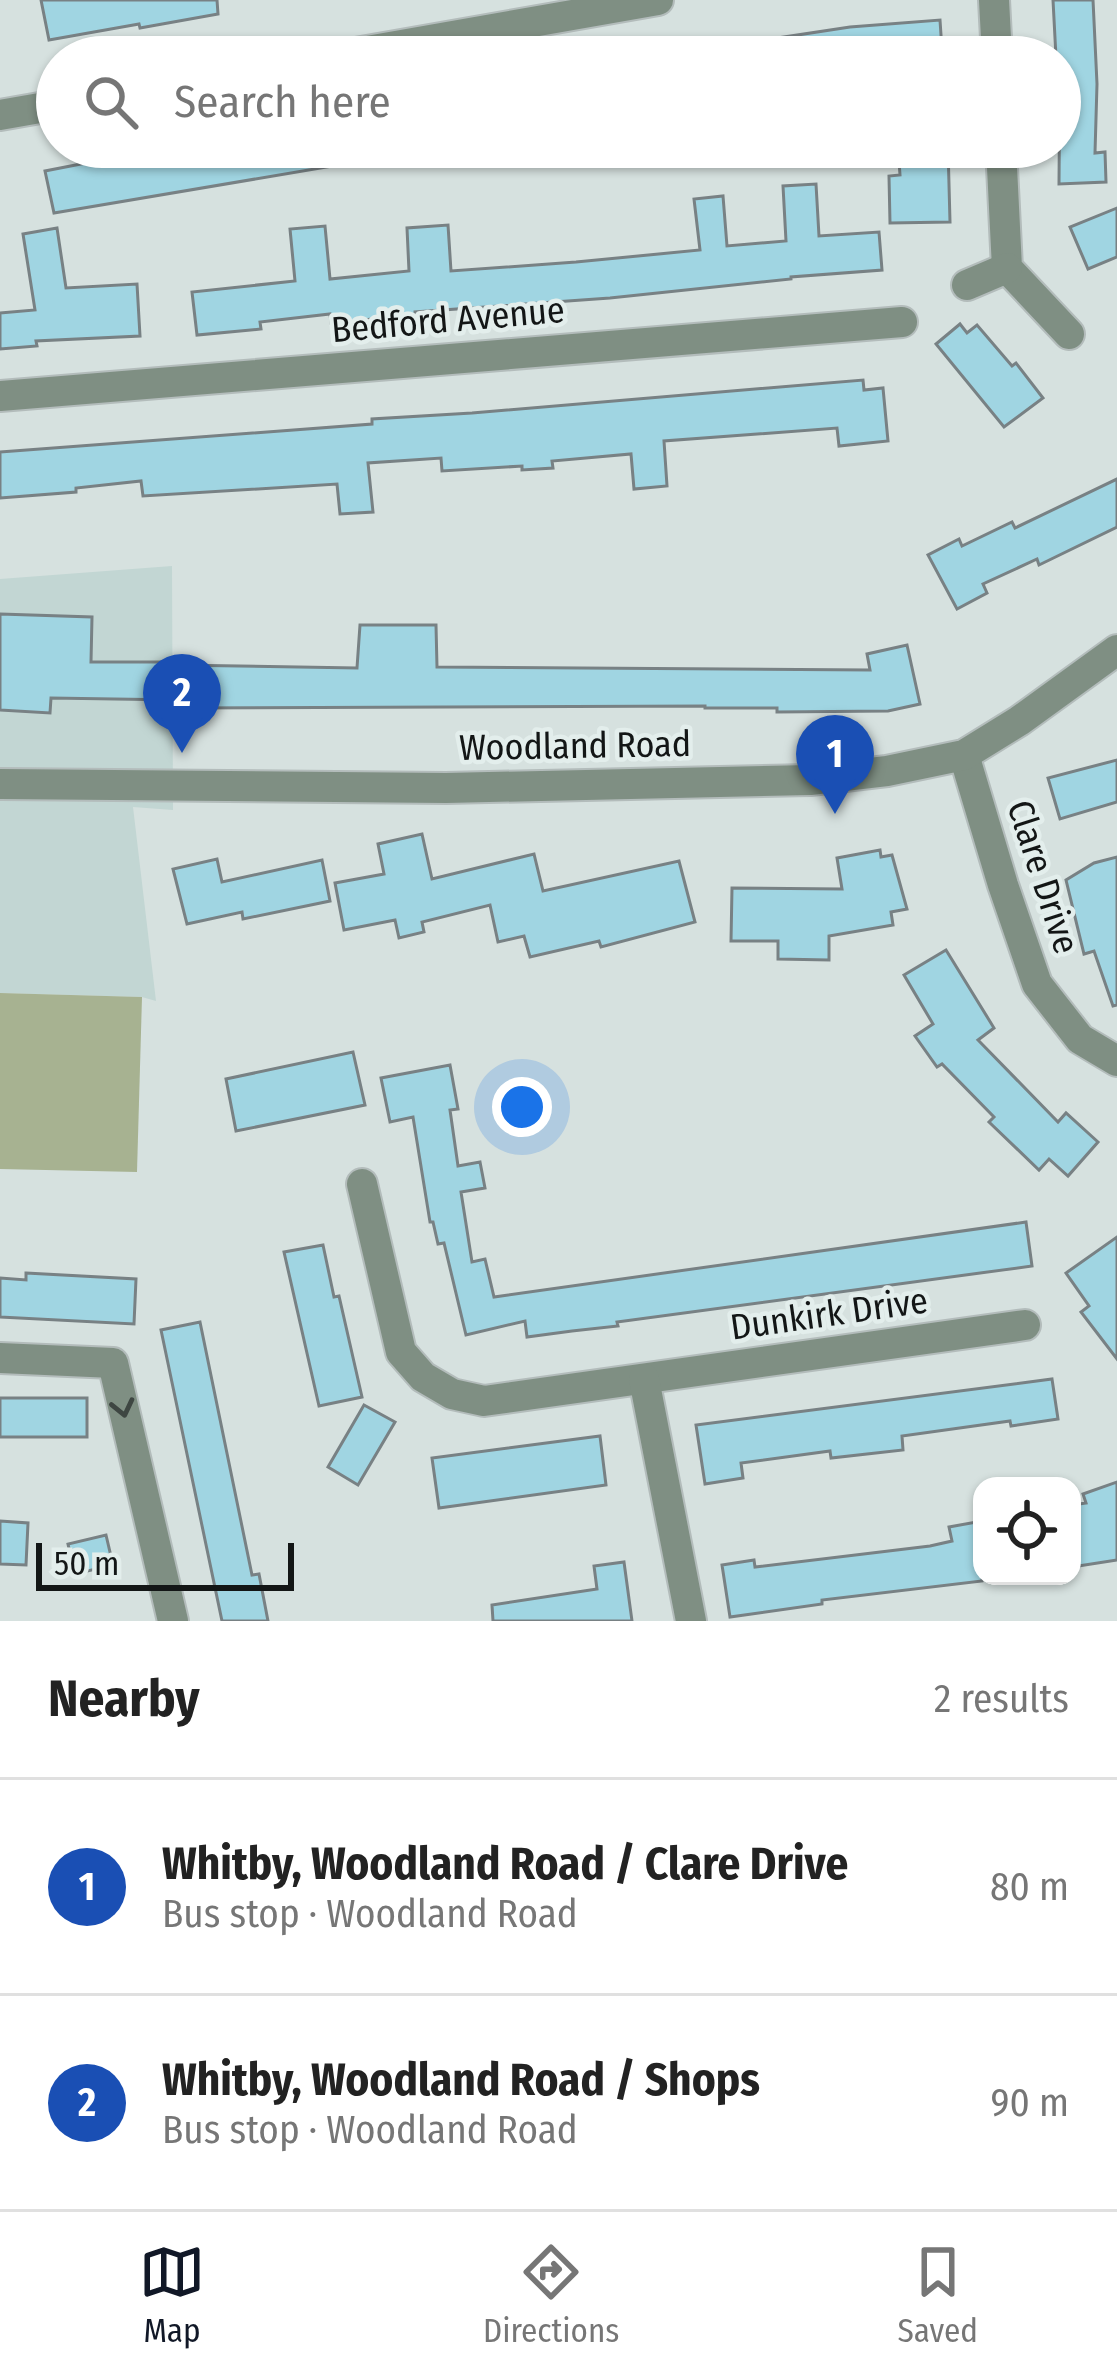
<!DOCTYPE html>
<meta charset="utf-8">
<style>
body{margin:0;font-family:"Fira Sans Condensed",sans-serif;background:#f2f2f2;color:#222}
.controls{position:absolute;right:36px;bottom:36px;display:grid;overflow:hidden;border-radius:24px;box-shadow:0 3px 9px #0004}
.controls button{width:108px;height:108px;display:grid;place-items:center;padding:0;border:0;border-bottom:3px solid #e0e0e0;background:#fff;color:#222;font:60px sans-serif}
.scale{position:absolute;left:36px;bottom:30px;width:258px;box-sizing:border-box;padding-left:12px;border:6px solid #131616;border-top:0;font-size:33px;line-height:42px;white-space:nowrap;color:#131616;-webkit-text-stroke:9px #e3eeec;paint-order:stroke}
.you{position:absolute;left:522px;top:1107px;width:42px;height:42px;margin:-30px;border:9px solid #fff;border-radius:50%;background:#1a73e8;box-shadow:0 0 0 18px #1a73e833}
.badge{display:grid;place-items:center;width:78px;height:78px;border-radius:50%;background:#111827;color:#fff;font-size:39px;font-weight:700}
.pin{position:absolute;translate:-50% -99px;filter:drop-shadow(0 3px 6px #0008)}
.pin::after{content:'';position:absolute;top:63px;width:42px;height:36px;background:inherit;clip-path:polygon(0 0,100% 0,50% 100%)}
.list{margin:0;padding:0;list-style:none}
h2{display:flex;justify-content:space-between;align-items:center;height:156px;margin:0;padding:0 48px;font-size:51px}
h2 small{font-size:39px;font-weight:400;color:#767676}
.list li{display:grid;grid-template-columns:78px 1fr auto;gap:36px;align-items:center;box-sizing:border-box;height:216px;padding:0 48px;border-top:3px solid #e0e0e0}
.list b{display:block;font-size:45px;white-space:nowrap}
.list p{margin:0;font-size:39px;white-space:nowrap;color:#767676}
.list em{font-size:39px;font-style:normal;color:#767676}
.icon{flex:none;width:66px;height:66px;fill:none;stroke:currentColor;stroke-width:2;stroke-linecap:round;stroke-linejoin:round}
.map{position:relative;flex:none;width:1117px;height:1621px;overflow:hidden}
.search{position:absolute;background:#fff;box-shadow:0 3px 9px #0004;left:36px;right:36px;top:36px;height:132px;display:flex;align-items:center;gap:30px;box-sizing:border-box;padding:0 42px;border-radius:66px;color:#767676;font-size:45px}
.sheet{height:588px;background:#fff}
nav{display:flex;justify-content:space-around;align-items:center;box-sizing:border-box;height:168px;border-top:3px solid #e0e0e0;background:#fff;font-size:33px;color:#767676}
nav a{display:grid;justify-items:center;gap:6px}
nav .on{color:#111827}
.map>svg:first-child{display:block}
.built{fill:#c2d6d3}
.green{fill:#a7b291}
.building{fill:#a0d5e2;stroke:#788184;stroke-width:3}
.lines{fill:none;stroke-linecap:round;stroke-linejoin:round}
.minor-casing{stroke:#b3bcbb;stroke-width:34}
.minor{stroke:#7f8f83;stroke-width:30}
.oneway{stroke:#3e4642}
.labels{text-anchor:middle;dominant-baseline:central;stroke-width:9;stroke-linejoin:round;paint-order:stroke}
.street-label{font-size:36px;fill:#131616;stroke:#e3eeec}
</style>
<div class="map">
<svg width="1117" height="1621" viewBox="0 0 1117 1621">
<rect width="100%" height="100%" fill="#d6e1df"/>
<polygon class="built" points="172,566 173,810 133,807 156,1001 142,997 0,993 0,579"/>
<polygon class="green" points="0,993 142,997 137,1172 0,1169"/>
<g class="building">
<polygon points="41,0 217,0 218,14 140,28 139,24 49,40"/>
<polygon points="1053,0 1093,0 1097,84 1095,153 1105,152 1106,182 1059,184 1060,57 1056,57"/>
<polygon points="940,20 942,50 870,54 870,57 759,57 758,41 850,27"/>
<polygon points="168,147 355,147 356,162 54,213 45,171"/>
<polygon points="898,147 948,147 950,222 890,223 889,176 900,175"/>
<polygon points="816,184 819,236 879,232 882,270 791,277 791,279 610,298 415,312 415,315 331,323 330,314 260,322 261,329 197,335 192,292 295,281 290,229 325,226 330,279 409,271 407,228 448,225 451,271 576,262 700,250 694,199 723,196 727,246 786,241 783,186"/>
<polygon points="1117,208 1117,257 1088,269 1070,227"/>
<polygon points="57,228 66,288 137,284 140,336 36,341 37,346 0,349 0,313 35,310 23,234"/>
<polygon points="960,324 967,333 977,325 1012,366 1016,363 1043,398 1004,427 936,344"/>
<polygon points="863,380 864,390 883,388 888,441 839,446 837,428 664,441 667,486 634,489 631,454 552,461 553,468 522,470 522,466 442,471 441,458 368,463 373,512 340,514 337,484 143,496 141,481 76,488 76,492 0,498 0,452 372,424 372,419 472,413"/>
<polygon points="1117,479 1117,527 1039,565 1037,559 983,584 987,593 957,609 928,555 959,539 962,546 1012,522 1015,528"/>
<polygon points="0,614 92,617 91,662 174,662 174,665 357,668 360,625 436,625 437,667 870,670 867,654 907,645 920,704 888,711 777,712 777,708 705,708 705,706 178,708 178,700 51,698 50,713 0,710"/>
<polygon points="1117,760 1117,802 1060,819 1048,778"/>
<polygon points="422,834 432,879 534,854 543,891 679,861 695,922 601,947 599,941 530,957 524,936 498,942 490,905 422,922 424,932 399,938 395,920 344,930 335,883 384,874 378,844"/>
<polygon points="880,850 881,857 892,855 907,909 891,912 893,925 829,936 829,960 778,959 778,941 731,941 732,888 842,889 837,858"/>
<polygon points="1117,857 1117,1005 1113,1006 1094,951 1084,954 1066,880 1094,863"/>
<polygon points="217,859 222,882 322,860 330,901 243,919 242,912 187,924 173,869"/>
<polygon points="946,950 994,1028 978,1040 1058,1122 1066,1113 1098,1142 1068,1176 1049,1159 1039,1170 989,1122 994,1117 942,1064 937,1067 915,1036 933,1024 904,975"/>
<polygon points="353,1052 365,1105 236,1131 226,1079"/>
<polygon points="450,1065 458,1109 450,1110 458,1166 480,1162 485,1188 461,1192 472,1262 485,1259 494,1297 1026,1222 1032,1266 617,1322 618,1326 572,1331 527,1337 525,1321 466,1335 444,1243 438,1244 433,1222 430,1222 413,1117 390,1122 381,1078"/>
<polygon points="1117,1237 1117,1359 1081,1312 1089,1306 1066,1273"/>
<polygon points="323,1245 334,1297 339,1296 362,1397 319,1406 284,1252"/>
<polygon points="26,1273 136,1279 134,1324 0,1317 0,1278 26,1280"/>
<polygon points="200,1322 252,1575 259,1574 268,1621 222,1621 161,1330"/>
<polygon points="1052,1379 1058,1419 1011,1426 1010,1421 902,1436 903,1450 831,1458 830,1451 741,1463 743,1478 705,1484 696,1425"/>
<rect x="0" y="1398" width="87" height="39"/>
<polygon points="364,1405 395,1422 358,1485 328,1467"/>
<polygon points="600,1436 606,1485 439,1508 432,1458"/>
<polygon points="1117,1482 1117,1560 1072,1567 1072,1505 1086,1503 1083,1494"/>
<polygon points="0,1521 28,1523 26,1565 0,1564"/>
<polygon points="982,1521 982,1581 822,1600 822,1604 730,1617 722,1565 754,1560 755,1567 930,1546 952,1541 949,1527"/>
<polygon points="106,1535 113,1565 75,1574 68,1544"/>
<polygon points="624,1562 632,1621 493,1621 492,1605 597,1589 594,1566"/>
</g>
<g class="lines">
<defs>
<g id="minor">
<polyline points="994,0 997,57"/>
<polyline points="333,57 658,0"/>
<polyline points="0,115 57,105"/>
<polyline points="1001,147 1007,268 1069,334"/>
<polyline points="967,285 1007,268"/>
<polyline points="0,396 902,322"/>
<polyline points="964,755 1003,885 1037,984 1080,1039 1117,1061"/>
<polyline points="0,784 446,788 810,780 887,771 964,755 1019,721 1117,650"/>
<polyline points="362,1184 401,1352 423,1377 452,1394 484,1401 1025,1325"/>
<polyline points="0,1358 113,1363 173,1621"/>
<polyline points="644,1379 691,1621"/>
</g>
</defs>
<use href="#minor" class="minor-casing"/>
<use href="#minor" class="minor"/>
</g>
<defs><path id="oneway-chevron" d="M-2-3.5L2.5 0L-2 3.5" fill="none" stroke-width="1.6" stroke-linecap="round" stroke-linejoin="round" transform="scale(3)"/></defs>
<use class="oneway" href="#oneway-chevron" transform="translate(123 1408) rotate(77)"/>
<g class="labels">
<g class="street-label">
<text transform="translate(448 320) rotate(-5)">Bedford Avenue</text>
<text transform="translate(575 746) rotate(-1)">Woodland Road</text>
<text transform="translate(1043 877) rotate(72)">Clare Drive</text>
<text transform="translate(829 1314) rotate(-8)">Dunkirk Drive</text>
</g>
</g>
</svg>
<div class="controls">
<button><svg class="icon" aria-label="locate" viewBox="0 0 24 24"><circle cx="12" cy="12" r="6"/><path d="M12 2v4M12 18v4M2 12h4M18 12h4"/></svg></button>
</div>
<div class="scale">50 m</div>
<div class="you"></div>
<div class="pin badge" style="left:835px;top:814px;background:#1a4fb4">1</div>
<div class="pin badge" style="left:182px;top:753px;background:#1a4fb4">2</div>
<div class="search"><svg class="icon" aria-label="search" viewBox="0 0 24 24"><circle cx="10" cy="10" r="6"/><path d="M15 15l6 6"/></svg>Search here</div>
</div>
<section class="sheet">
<h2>Nearby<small>2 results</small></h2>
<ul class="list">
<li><span class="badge" style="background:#1a4fb4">1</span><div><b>Whitby, Woodland Road / Clare Drive</b><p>Bus stop · Woodland Road</p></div><em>80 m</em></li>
<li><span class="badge" style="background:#1a4fb4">2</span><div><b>Whitby, Woodland Road / Shops</b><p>Bus stop · Woodland Road</p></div><em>90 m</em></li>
</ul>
</section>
<nav>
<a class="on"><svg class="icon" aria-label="map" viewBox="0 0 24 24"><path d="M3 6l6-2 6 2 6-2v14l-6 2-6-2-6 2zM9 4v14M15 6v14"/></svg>Map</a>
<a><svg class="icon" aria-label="directions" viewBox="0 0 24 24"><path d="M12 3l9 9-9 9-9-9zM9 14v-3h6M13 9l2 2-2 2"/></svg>Directions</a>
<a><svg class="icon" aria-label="saved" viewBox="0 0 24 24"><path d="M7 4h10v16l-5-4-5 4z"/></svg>Saved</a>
</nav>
